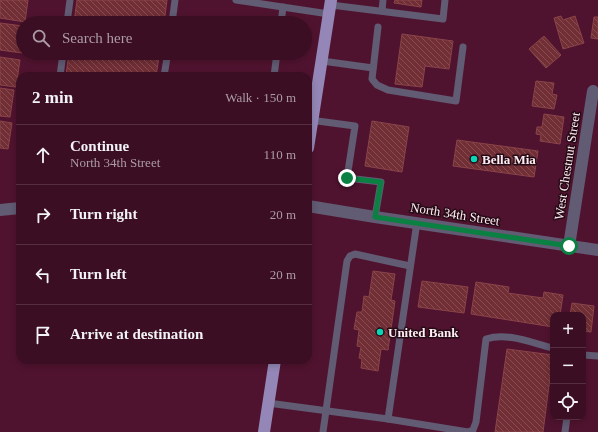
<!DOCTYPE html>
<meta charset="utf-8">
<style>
body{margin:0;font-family:Georgia,serif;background:#471c30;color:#f1f3f6}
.controls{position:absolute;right:12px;bottom:12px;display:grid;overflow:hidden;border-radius:8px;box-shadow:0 2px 6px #0003}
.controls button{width:36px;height:36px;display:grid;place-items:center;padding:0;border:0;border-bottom:1px solid #552e41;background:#3c0e23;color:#f1f3f6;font:20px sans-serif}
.stop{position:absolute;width:12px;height:12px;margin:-9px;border:3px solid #0b8043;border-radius:50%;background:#fff}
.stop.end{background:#0b8043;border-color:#fff;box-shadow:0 1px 4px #0008}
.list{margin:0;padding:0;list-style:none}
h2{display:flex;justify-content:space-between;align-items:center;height:52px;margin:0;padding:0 16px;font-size:17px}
h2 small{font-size:13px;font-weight:400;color:#ac9ca6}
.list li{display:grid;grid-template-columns:26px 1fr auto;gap:12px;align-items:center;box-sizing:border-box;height:60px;padding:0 16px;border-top:1px solid #552e41}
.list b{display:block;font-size:15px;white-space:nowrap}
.list p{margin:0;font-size:13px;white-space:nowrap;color:#ac9ca6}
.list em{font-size:13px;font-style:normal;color:#ac9ca6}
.icon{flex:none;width:22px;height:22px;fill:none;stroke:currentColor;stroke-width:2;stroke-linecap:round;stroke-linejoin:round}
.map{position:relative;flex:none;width:598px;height:432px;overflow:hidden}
.search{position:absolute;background:#3c0e23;box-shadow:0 2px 6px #0003;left:16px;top:16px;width:296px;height:44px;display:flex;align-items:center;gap:10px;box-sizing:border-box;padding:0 14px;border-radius:22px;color:#ac9ca6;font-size:15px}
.panel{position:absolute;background:#3c0e23;box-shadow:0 2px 6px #0003;left:16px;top:72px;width:296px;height:292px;border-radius:12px}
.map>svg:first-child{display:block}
.building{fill:url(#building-back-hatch);stroke:#8a4449}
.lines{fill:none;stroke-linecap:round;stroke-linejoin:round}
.service{stroke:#615b73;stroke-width:7}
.minor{stroke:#615b73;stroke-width:12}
.primary{stroke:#9487b7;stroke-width:12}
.route{stroke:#0b8043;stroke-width:5}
.poi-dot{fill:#0ad5b5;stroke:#260b16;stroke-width:1.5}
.labels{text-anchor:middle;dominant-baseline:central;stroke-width:3;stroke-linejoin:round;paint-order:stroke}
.poi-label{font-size:13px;font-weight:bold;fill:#ffeef3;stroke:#260b16;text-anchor:start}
.street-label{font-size:13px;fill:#ffeef3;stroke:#260b16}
</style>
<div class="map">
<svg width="598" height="432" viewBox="0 0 598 432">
<defs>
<pattern id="building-back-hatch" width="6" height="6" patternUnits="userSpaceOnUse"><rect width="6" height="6" fill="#712e35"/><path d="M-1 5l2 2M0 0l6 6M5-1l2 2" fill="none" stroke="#864d53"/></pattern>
</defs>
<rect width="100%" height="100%" fill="#50132f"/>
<g class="building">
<polygon points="0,0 28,0 25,22 0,18"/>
<polygon points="77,0 167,0 164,23 74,23"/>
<polygon points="395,0 422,0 421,7 394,3"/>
<polygon points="561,16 563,20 575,16 584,43 563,49 554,18"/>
<polygon points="594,17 598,17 598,39 591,38"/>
<polygon points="0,23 23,26 22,53 0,50"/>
<polygon points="402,34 453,41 449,69 425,66 422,87 395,84"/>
<polygon points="544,36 561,55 546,68 529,49"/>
<polygon points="69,53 175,53 174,59 159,57 156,76 75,76 66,75"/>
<polygon points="0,57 20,60 16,87 0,85"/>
<polygon points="536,81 554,83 552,94 557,95 554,109 532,106"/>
<polygon points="0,88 14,90 10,117 0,116"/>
<polygon points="544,114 564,117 560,144 540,141 541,135 536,134 537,127 542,127"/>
<polygon points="0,121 12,123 8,149 0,148"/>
<polygon points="372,121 409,127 402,172 365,166"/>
<polygon points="457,140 538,151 534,177 453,166"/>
<polygon points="373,271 395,274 391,300 395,301 388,350 381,349 378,371 361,368 362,359 359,358 361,347 357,346 359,330 354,329 357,312 362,312 364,296 369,297"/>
<polygon points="422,281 468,287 464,313 418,307"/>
<polygon points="476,282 509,287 508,293 543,298 544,292 563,295 560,315 553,315 553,327 471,314"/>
<polygon points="572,303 594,306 591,332 583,331 583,315 570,315"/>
<polygon points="507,349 553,355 543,432 495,432"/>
</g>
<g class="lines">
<g class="service">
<polyline points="236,0 329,14"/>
<polyline points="331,5 443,19 445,0"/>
<polyline points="382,11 383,0"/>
<polyline points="67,23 70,0"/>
<polyline points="172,23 175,0"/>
<polyline points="281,23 283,7"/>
<polyline points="378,27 372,79 377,85 388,90 456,101 463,47"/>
<polyline points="322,61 373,68"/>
<polyline points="60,76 63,53"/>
<polyline points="164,76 167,58"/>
<polyline points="274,76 277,53"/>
<polyline points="310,120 355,126 347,178 381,182 375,217"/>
<polyline points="583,355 598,356"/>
<path d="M 268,403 L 388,419 L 468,432 L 473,430 L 476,422 L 486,339 C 507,332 532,343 553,348"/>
<polyline points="388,419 417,222"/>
<polyline points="323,432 347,261 350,256 355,254 410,266"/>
<polyline points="565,432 567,417"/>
</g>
<g class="minor">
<polyline points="308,206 375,217 598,250"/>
<polyline points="0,210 20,208"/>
<polyline points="569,246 593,91"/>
</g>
<g class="primary">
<polyline points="308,148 331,0"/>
<polyline points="264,432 275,360"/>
</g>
</g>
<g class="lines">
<polyline class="route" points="347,178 381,182 375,217 569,246"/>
</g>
<g class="poi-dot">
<circle cx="474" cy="159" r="4"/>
<circle cx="380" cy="332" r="4"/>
</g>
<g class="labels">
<g class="poi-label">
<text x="482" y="159">Bella Mia</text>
<text x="388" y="332">United Bank</text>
</g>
<g class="street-label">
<text transform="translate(567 166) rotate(-81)">West Chestnut Street</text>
<text transform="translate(455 214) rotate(9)">North 34th Street</text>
</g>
</g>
</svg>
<div class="controls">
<button>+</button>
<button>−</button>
<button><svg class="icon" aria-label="locate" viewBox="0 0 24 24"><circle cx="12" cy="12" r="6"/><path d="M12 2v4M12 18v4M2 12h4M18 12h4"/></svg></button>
</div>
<div class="stop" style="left:569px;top:246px"></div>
<div class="stop end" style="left:347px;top:178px"></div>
<div class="search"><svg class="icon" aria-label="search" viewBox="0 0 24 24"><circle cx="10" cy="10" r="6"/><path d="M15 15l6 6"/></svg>Search here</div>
<section class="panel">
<h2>2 min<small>Walk · 150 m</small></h2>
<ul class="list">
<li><svg class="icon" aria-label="ahead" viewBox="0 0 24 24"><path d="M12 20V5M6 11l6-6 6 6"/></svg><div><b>Continue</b><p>North 34th Street</p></div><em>110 m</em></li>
<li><svg class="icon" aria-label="right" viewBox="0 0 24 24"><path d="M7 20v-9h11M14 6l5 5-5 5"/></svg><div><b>Turn right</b></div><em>20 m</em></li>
<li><svg class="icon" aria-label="left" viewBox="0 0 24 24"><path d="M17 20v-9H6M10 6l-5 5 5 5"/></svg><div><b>Turn left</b></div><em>20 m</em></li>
<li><svg class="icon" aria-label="arrive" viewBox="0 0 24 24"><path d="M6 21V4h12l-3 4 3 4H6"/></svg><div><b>Arrive at destination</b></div></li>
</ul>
</section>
</div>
